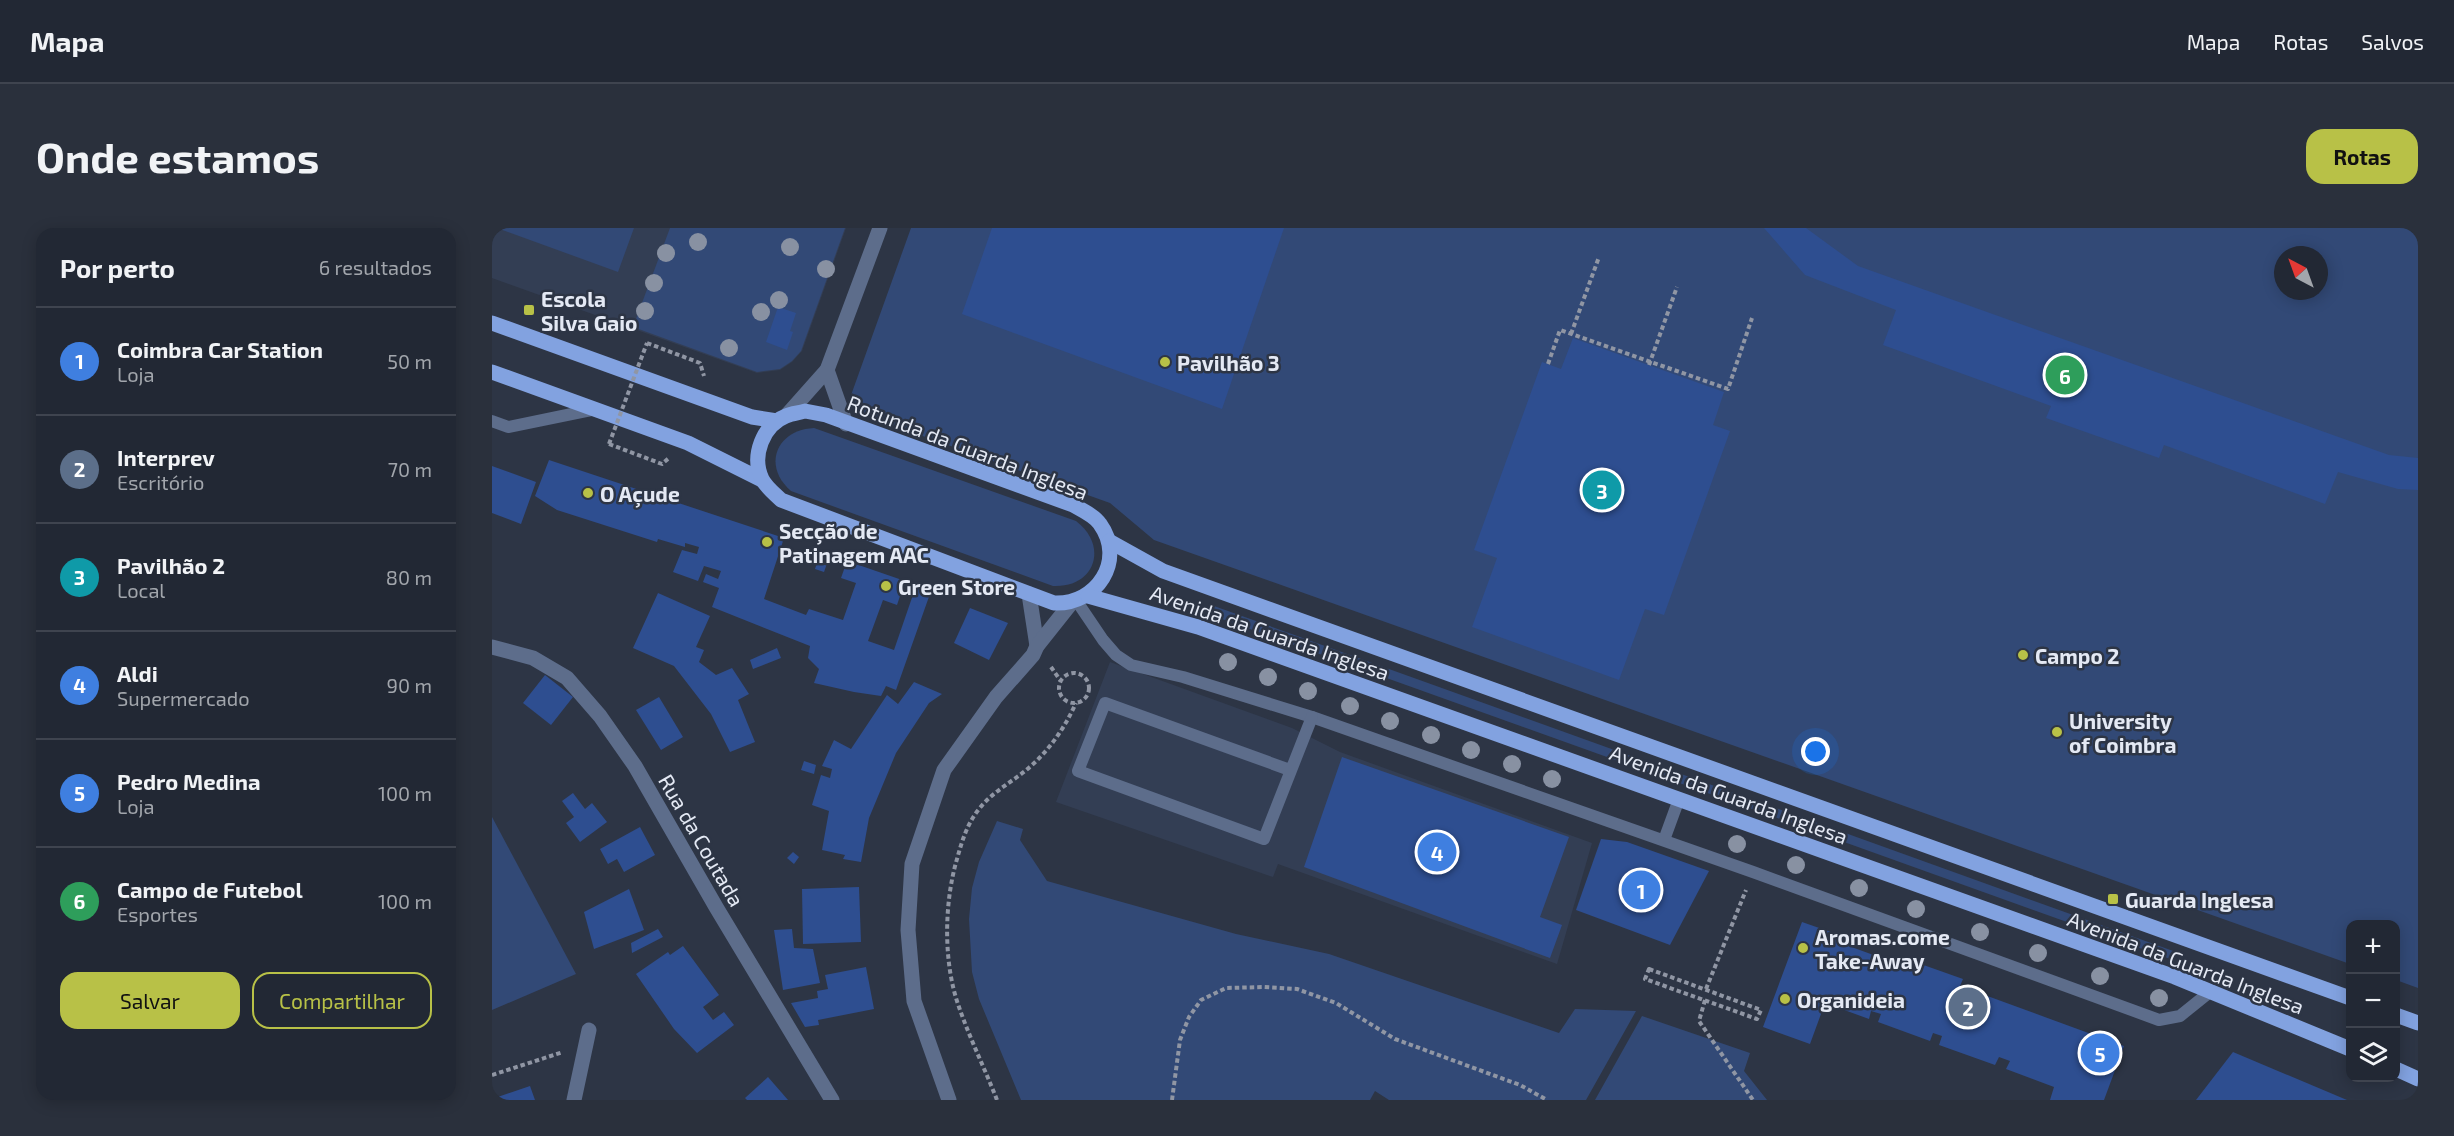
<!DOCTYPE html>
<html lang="pt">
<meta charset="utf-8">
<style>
body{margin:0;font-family:"Exo 2",sans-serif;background:#2a303c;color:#f1f3f6}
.controls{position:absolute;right:18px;bottom:18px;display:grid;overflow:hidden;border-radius:12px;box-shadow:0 3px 15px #0003}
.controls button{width:54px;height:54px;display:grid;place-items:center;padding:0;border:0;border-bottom:2px solid #3f444f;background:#222834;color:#f1f3f6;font:30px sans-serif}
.compass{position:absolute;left:1782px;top:18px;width:54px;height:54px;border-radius:50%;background:#222834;box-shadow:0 3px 15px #0003;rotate:319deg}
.you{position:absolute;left:1324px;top:524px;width:21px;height:21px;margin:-15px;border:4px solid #fff;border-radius:50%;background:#1a73e8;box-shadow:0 0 0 9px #1a73e833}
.badge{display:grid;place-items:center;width:39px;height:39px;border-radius:50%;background:#b8c147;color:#fff;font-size:20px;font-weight:700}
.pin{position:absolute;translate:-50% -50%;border:3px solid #fff;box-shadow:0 2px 6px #0006}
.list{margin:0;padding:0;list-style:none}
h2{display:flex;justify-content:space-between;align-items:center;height:78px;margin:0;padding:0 24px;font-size:26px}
h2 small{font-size:20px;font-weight:400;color:#a2a6ac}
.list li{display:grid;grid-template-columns:39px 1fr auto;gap:18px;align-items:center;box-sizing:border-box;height:108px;padding:0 24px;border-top:2px solid #3f444f}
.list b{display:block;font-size:22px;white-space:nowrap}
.list p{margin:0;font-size:20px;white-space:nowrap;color:#a2a6ac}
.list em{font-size:20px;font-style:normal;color:#a2a6ac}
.actions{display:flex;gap:12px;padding:18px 24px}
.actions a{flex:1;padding:14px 0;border:2px solid #b8c147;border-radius:18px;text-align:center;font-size:21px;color:#b8c147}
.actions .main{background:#b8c147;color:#111}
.icon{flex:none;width:33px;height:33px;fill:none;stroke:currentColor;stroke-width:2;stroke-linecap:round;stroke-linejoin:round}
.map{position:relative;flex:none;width:1926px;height:872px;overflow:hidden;border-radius:18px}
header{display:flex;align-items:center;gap:36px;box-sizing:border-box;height:84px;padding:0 30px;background:#222834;border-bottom:2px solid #3f444f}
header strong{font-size:28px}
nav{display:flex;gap:33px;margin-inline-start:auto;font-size:21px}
.intro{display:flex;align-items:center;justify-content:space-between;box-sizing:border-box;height:144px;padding:0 36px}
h1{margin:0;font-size:42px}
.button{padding:15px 27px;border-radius:18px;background:#b8c147;color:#111;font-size:21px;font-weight:700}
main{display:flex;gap:36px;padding:0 36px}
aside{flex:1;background:#222834;border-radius:18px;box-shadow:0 3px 15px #0003}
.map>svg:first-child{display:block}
.built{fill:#333e54}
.green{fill:#324976;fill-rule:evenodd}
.building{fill:#2e4e90}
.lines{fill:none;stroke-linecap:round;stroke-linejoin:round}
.path{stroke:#9096a4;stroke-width:4;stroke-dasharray:4.5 3;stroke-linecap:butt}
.service{stroke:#5d6d8b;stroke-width:12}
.minor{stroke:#5d6d8b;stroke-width:15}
.tertiary{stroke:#5d6d8b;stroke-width:15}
.primary{stroke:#82a2e0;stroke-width:15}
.path-bridge{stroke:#9096a4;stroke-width:4;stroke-dasharray:4.5 3;stroke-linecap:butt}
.tree{fill:#8891a2}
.poi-dot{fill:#b8c147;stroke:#2d3545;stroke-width:2}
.labels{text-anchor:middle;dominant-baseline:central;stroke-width:5;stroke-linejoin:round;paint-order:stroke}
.poi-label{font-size:21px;font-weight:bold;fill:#e4e9f4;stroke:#2d3545;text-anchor:start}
.street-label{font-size:21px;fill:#e4e9f4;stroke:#2d3545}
</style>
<header>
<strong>Mapa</strong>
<nav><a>Mapa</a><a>Rotas</a><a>Salvos</a></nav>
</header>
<div class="intro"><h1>Onde estamos</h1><a class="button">Rotas</a></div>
<main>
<aside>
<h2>Por perto<small>6 resultados</small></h2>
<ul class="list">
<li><span class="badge" style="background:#3f7fe0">1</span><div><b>Coimbra Car Station</b><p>Loja</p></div><em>50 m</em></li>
<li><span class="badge" style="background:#5c6f8a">2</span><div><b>Interprev</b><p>Escritório</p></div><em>70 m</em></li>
<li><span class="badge" style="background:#0f9aa8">3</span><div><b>Pavilhão 2</b><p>Local</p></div><em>80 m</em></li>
<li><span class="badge" style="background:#3f7fe0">4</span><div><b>Aldi</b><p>Supermercado</p></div><em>90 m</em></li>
<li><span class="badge" style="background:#3f7fe0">5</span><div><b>Pedro Medina</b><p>Loja</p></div><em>100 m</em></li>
<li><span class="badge" style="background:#2e9e5b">6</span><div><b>Campo de Futebol</b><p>Esportes</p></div><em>100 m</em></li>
</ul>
<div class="actions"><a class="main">Salvar</a><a>Compartilhar</a></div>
</aside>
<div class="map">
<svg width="1926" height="872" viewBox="0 0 1926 872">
<rect width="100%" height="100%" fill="#2d3545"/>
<g class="built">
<polygon points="0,0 354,0 310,123 300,134 288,142 265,145 0,50"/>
<polygon points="618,434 800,500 848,524 1100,615 1065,736 786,636 781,649 564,574"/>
</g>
<g class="green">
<polygon points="5,0 142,0 126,44"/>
<polygon points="178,0 353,0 309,123 300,133 288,141 265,144 141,99"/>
<path d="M 419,0 L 1926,0 L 1926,760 L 1904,752 L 1904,696 L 1858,696 L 1858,736 L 662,312 L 618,275 L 369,186 L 358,170 ZM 1791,27 L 1827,27 L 1827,63 L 1791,63 Z"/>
<path d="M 322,200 L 584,293 C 617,318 603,360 561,358 L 299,263 C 270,238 284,202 322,200 Z"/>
<polygon points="722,378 1684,724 1681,732 719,387"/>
<polygon points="0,589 84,746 0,782"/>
<polygon points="505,593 531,601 528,612 555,653 744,706 837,726 1067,805 1083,781 1144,783 1094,872 897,872 883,863 878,872 529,872 487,771 480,744 477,691 480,660 487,634"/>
<polygon points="1150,788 1258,825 1252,843 1275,872 1103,872"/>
</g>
<g class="building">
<polygon points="500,0 792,0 730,181 470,86"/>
<polygon points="1272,0 1314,0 1366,38 1897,227 1926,230 1926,262 1906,261 1846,244 1833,276 1672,217 1667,230 1554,190 1559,178 1391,117 1404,82 1313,47"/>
<polygon points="286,79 304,85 298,103 301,104 295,122 274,114"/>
<polygon points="1081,110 1232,164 1221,197 1238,203 1172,387 1153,381 1127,452 980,399 1005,330 982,322 1050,134 1069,141"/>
<polygon points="57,232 292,310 272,371 314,387 317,381 351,392 364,355 349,350 355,333 413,353 405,377 391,372 376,413 402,422 424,358 439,363 404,462 394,458 389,468 362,464 322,455 327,441 316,430 318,418 220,379 227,360 211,354 214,346 226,351 229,343 212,338 206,353 181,344 190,322 205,326 207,319 193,315 193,319 166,311 165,314 65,282 43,268"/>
<polygon points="0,238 44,254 29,296 0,285"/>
<polygon points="329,323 338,327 332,344 323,341"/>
<polygon points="166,365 218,388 204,419 212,422 207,434 224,447 240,440 257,466 246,472 263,514 238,524 219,486 182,438 141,420"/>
<polygon points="478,380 516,395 497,432 462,415"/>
<polygon points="285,420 289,430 261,441 258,432"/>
<polygon points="53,447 81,469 59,497 31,475"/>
<polygon points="422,454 450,466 437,475 404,525 377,590 369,634 351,631 353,627 330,622 337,583 320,577 329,547 338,550 340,541 330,538 342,512 359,521 395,467 406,476"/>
<polygon points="167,469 191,509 169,522 144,482"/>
<polygon points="850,529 1077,609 1048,689 1070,697 1058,730 812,639"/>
<polygon points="312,533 324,537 322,546 309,542"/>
<polygon points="81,565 93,581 100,575 115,594 88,614 74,595 82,589 70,573"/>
<polygon points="148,599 163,627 132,644 125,631 116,636 108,621"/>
<polygon points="1109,611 1135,614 1217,643 1178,717 1084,682"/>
<polygon points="301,624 307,629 302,636 295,630"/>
<polygon points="367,659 369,714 311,716 310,661"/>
<polygon points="137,661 152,702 102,721 92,684"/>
<polygon points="1310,694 1356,710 1354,717 1420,741 1423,734 1471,751 1468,758 1632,818 1612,872 1558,872 1562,859 1514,841 1518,833 1507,829 1503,837 1447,817 1450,808 1441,805 1438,813 1386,794 1389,786 1379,783 1377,791 1333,775 1318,816 1271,799"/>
<polygon points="166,701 171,709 140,725 139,715"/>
<polygon points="300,701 302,720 321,721 328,755 291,762 282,702"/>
<polygon points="191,718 227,767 211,779 221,792 232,784 242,797 205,825 182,801 144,746 176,724 178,727"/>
<polygon points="374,739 382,781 326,792 327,797 313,799 299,775 326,770 325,763 336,761 333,747"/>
<polygon points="1741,824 1855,872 1704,872"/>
<polygon points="276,849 296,872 255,872 253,870"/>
<polygon points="38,858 43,872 0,872 0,871"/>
</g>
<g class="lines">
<g class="path">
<polyline points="1079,106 1107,29"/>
<polyline points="155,115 208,135 212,148"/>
<polyline points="1056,136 1068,102 1236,161 1260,90"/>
<polyline points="1157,137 1185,59"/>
<polyline points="117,216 170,236 177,230"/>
<polyline points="559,439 568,452"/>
<circle cx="582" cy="460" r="15"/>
<polygon points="1157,741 1269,782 1265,791 1153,751"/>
<polyline points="1214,761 1254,662"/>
<polyline points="1213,772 1207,793 1261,872"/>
<polyline points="0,847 71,824"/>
<path d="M 505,872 C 493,841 478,811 467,779 C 451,735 452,675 465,631 C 470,613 475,596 487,581 C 501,563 522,553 539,538 C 559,520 573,499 584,475"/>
<polyline points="680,872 688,812 697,789 709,772 734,760 772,759 805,761 844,775 903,811 1028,857 1055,872"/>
</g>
<g class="service">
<polyline points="0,193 16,199 104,181"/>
<polyline points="584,372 611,412 624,427 639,437 691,449 820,489 1261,644 1667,792 1688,788 1719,763"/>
<polyline points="798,542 613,475 586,543 772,611 820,489"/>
<polyline points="1172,612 1187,571"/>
</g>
<g class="minor">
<polyline points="537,366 545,418"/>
<polyline points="0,419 41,430 75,450 108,488 143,538 224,679 340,872"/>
<polyline points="82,872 97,802"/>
<polyline points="457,872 422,773 416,702 420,636 452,542 504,469 541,427 545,418 580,374"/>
</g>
<g class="tertiary">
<polyline points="335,142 354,196"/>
<polyline points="295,187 335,142 388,0"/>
</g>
<g class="primary">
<polyline points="0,95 260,189 285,193"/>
<polyline points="0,144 196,215 270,252"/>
<path d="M 313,183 L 334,187 L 581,277 C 590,282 603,288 608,296 C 634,332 605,377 562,375 L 289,272 C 283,266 274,259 270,251 C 259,228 271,197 294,188 C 300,185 307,185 313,183 Z"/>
<polyline points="617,313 671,343 1858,770"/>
<polyline points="596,368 706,399 1683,749 1858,821"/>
<polyline points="1904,787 1926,795"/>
<polyline points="1904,841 1926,851"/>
</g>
<polyline class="path-bridge" points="117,216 155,115"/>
</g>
<g class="tree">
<circle cx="206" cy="14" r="9"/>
<circle cx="298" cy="19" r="9"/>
<circle cx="174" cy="25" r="9"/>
<circle cx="334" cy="41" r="9"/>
<circle cx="162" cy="55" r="9"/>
<circle cx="287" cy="72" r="9"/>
<circle cx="153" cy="83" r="9"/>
<circle cx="269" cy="84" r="9"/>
<circle cx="237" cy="120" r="9"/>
<circle cx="736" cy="434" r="9"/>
<circle cx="776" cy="449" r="9"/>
<circle cx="816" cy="463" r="9"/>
<circle cx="858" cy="478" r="9"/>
<circle cx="898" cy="493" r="9"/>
<circle cx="939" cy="507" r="9"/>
<circle cx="979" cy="522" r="9"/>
<circle cx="1020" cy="536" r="9"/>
<circle cx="1060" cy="551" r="9"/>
<circle cx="1245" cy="616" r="9"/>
<circle cx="1304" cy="637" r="9"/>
<circle cx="1367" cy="660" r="9"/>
<circle cx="1424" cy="681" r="9"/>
<circle cx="1488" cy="704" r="9"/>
<circle cx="1546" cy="725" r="9"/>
<circle cx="1608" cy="748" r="9"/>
<circle cx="1667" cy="770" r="9"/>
</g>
<g class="poi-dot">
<rect x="31" y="76" width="12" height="12" rx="3"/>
<circle cx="673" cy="134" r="6"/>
<circle cx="96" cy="265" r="6"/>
<circle cx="275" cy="314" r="6"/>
<circle cx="394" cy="358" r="6"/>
<circle cx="1531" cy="427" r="6"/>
<circle cx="1565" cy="504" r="6"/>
<rect x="1615" y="665" width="12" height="12" rx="3"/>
<circle cx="1311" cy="720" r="6"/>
<circle cx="1293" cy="771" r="6"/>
</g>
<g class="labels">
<g class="poi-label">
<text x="49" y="70">Escola<tspan x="49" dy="24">Silva Gaio</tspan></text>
<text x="685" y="134">Pavilhão 3</text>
<text x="108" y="265">O Açude</text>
<text x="287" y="302">Secção de<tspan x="287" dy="24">Patinagem AAC</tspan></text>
<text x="406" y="358">Green Store</text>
<text x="1543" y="427">Campo 2</text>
<text x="1577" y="492">University<tspan x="1577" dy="24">of Coimbra</tspan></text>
<text x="1633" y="671">Guarda Inglesa</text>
<text x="1323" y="708">Aromas.come<tspan x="1323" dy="24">Take-Away</tspan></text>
<text x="1305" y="771">Organideia</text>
</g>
<g class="street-label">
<text transform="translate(476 219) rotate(21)">Rotunda da Guarda Inglesa</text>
<text transform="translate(778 404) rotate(19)">Avenida da Guarda Inglesa</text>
<text transform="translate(1237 566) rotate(20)">Avenida da Guarda Inglesa</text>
<text transform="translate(210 612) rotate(60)">Rua da Coutada</text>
<text transform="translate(1694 734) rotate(21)">Avenida da Guarda Inglesa</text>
</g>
</g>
</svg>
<div class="controls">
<button>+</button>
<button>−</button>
<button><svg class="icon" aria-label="layers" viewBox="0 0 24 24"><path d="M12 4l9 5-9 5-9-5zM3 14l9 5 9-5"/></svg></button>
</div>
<svg class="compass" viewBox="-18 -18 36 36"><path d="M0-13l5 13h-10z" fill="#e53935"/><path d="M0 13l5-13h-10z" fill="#a2a6ac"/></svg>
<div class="you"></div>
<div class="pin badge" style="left:1149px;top:662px;background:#3f7fe0">1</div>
<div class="pin badge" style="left:1476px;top:779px;background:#5c6f8a">2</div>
<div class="pin badge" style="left:1110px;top:262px;background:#0f9aa8">3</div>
<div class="pin badge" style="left:945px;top:624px;background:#3f7fe0">4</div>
<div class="pin badge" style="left:1608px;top:825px;background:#3f7fe0">5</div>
<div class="pin badge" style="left:1573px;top:147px;background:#2e9e5b">6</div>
</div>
</main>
